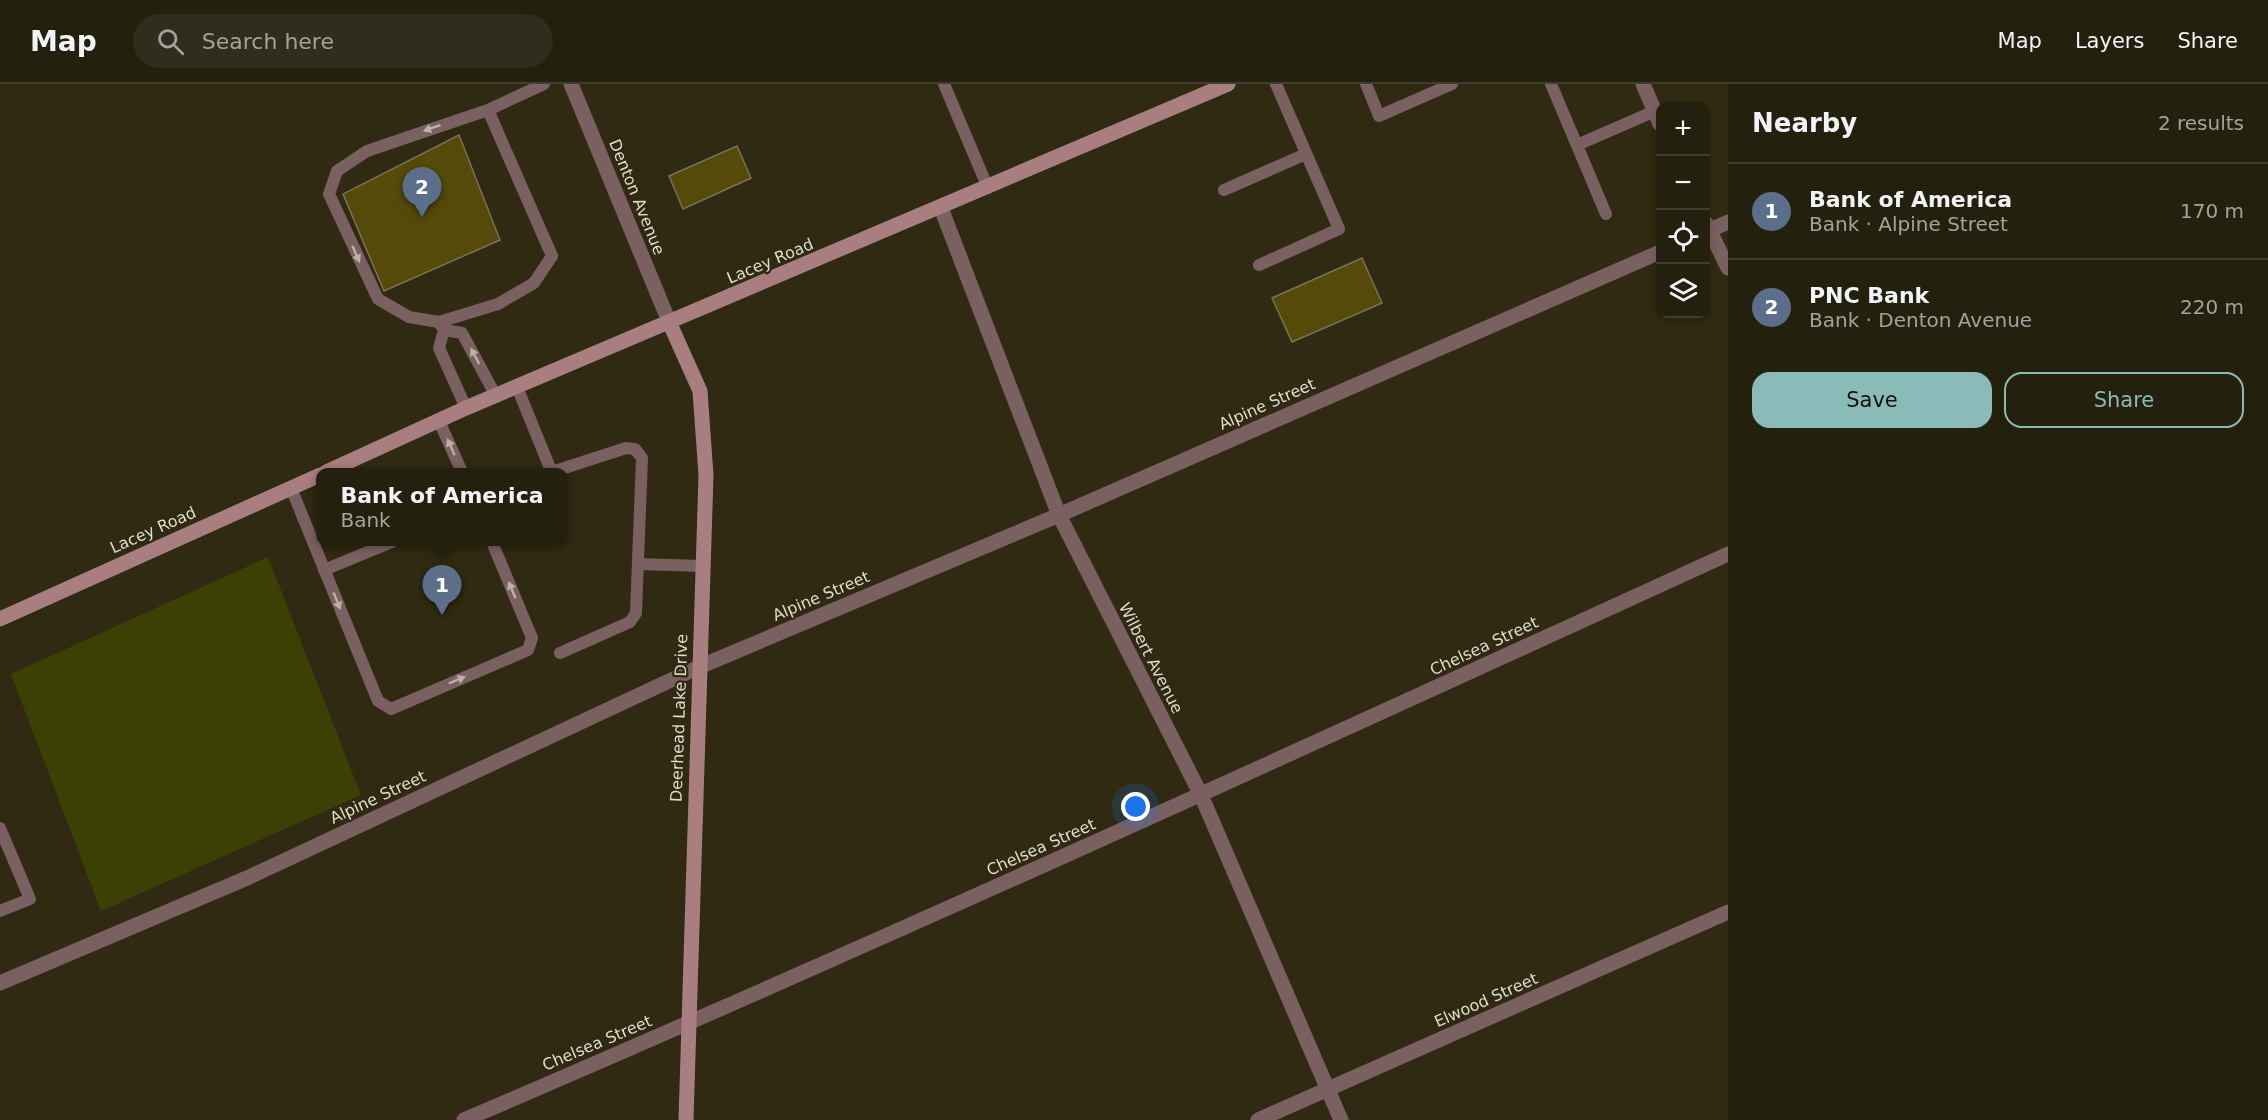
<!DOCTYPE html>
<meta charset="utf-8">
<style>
body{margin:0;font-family:"DejaVu Sans",sans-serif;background:#2f2d1b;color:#f1f3f6}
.controls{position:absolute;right:18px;top:18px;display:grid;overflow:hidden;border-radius:12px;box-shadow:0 3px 9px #0003}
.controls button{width:54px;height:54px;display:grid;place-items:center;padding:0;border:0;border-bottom:2px solid #403e2e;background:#23200d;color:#f1f3f6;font:30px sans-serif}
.you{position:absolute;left:1136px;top:723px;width:21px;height:21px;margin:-15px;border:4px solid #fff;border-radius:50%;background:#1a73e8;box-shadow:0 0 0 9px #1a73e833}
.badge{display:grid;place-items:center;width:39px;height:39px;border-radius:50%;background:#8bbbb9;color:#fff;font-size:20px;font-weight:700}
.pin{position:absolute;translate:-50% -50px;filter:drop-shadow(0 2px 3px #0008)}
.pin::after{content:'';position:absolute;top:32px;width:21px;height:18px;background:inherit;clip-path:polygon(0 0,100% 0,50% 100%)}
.popup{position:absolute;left:316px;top:384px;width:252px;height:78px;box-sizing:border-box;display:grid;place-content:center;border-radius:12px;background:#23200d;filter:drop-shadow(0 2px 4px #0005);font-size:20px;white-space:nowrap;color:#a3a39d}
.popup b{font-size:22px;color:#f1f3f6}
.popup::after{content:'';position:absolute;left:50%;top:100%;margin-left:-12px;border:12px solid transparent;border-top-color:#23200d}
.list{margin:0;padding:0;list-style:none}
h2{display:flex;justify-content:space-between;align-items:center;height:78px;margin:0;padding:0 24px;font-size:26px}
h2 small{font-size:20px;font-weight:400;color:#a3a39d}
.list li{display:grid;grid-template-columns:39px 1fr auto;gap:18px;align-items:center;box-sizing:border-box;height:96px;padding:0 24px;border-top:2px solid #403e2e}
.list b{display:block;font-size:22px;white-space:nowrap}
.list p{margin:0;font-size:20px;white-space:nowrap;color:#a3a39d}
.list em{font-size:20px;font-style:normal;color:#a3a39d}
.actions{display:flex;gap:12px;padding:18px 24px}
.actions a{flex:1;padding:14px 0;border:2px solid #8bbbb9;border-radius:18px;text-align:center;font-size:21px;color:#8bbbb9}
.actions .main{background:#8bbbb9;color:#111}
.icon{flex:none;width:33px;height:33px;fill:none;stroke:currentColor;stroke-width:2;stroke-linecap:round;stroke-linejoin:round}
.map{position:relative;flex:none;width:1728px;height:1036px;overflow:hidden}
header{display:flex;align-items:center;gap:36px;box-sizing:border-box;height:84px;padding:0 30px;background:#23200d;border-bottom:2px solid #403e2e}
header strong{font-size:28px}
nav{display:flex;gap:33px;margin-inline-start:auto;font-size:21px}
.search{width:420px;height:54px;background:#2f2d1b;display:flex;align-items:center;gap:15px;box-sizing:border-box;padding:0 21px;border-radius:33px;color:#a3a39d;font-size:22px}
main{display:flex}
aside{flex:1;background:#23200d}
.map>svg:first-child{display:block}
.green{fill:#3b4005}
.building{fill:#554a0a;stroke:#787258;stroke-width:1.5}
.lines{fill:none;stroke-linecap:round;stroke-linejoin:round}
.lane{stroke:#7b6061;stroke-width:12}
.street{stroke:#7b6061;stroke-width:15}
.secondary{stroke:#a97e81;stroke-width:15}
.oneway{fill:#bcb1a8}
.labels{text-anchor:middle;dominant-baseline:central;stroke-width:4.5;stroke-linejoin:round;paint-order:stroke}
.street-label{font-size:16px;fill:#dfddce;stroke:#2f2a11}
</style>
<header>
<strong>Map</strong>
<div class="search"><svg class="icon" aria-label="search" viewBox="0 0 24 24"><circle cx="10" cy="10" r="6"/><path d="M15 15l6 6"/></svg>Search here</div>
<nav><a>Map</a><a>Layers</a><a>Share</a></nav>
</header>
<main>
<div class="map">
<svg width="1728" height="1036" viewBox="0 0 1728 1036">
<rect width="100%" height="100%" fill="#2f2a11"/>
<polygon class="green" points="268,473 361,711 101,827 11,590"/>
<g class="building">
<polygon points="459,51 500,156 384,207 343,110"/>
<polygon points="737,62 751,94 683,125 669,92"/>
<polygon points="1362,174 1382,219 1292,258 1272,214"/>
</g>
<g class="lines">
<g class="lane">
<polyline points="944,0 988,104"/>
<polyline points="1366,0 1379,32 1452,0"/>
<polyline points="1551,0 1606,130"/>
<polyline points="488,26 367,67 337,87 329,110 378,215 409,233 439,238 498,220 534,199 552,172 488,26 544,0"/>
<polyline points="1577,61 1655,27"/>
<polyline points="1224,106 1306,70"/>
<polyline points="1259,181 1339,145 1276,0"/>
<polyline points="439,238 444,246 439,264 466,324"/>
<polyline points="444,246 462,249 496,312"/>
<polyline points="517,303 550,384 555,387 626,364 635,365 642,374 636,529 630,538 560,569"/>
<polyline points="439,337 462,388"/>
<polyline points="291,404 378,617 391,625 528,566 532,554 492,458"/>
<polyline points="638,480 702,482"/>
<polyline points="324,486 392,458"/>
<polyline points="0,744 30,815 0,827"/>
</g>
<g class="street">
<polyline points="571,0 670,240"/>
<polyline points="1643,0 1660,40"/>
<polyline points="941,124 1059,431 1201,711 1341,1036"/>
<polyline points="1706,139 1728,184"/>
<polyline points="1706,148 1728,138"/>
<polyline points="0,899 247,794 699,583 1059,431 1660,168"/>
<path d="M 464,1036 C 889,854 1308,662 1728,470"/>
<polyline points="1258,1036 1728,828"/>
</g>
<g class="secondary">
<polyline points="670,240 700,307 706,391 686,1036"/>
<polyline points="326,388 466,324 1228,0"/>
<polyline points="0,535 320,391"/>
</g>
</g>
<defs><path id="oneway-solid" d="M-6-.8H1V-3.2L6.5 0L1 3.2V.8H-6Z" transform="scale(1.5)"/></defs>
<g class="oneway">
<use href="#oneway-solid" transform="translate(432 44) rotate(161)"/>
<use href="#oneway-solid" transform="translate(356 170) rotate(66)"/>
<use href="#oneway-solid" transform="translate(475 272) rotate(-118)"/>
<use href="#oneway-solid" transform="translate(451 363) rotate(-114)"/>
<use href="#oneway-solid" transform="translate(512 506) rotate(-113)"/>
<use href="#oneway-solid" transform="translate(337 517) rotate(68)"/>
<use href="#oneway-solid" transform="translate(457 596) rotate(-23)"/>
</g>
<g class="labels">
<g class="street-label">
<text transform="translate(637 113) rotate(68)">Denton Avenue</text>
<text transform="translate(770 177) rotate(-23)">Lacey Road</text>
<text transform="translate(1267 320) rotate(-24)">Alpine Street</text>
<text transform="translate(153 446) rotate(-24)">Lacey Road</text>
<text transform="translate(821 512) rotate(-23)">Alpine Street</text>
<text transform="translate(1484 562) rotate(-25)">Chelsea Street</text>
<text transform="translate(1151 574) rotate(63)">Wilbert Avenue</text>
<text transform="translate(679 634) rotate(-88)">Deerhead Lake Drive</text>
<text transform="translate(378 713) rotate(-25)">Alpine Street</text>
<text transform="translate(1041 763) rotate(-24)">Chelsea Street</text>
<text transform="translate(1486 916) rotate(-24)">Elwood Street</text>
<text transform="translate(597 959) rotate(-23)">Chelsea Street</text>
</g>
</g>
</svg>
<div class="controls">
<button>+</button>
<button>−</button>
<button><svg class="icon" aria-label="locate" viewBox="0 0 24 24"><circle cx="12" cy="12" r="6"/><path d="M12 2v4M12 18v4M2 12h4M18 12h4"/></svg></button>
<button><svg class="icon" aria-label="layers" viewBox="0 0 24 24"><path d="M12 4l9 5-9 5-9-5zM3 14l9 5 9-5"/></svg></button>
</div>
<div class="you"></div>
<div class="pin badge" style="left:442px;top:531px;background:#5c6f8a">1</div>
<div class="popup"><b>Bank of America</b>Bank</div>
<div class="pin badge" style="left:422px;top:133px;background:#5c6f8a">2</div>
</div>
<aside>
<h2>Nearby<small>2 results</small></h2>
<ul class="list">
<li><span class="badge" style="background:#5c6f8a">1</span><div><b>Bank of America</b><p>Bank · Alpine Street</p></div><em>170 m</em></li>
<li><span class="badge" style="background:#5c6f8a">2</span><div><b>PNC Bank</b><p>Bank · Denton Avenue</p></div><em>220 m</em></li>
</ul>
<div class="actions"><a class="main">Save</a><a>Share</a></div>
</aside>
</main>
